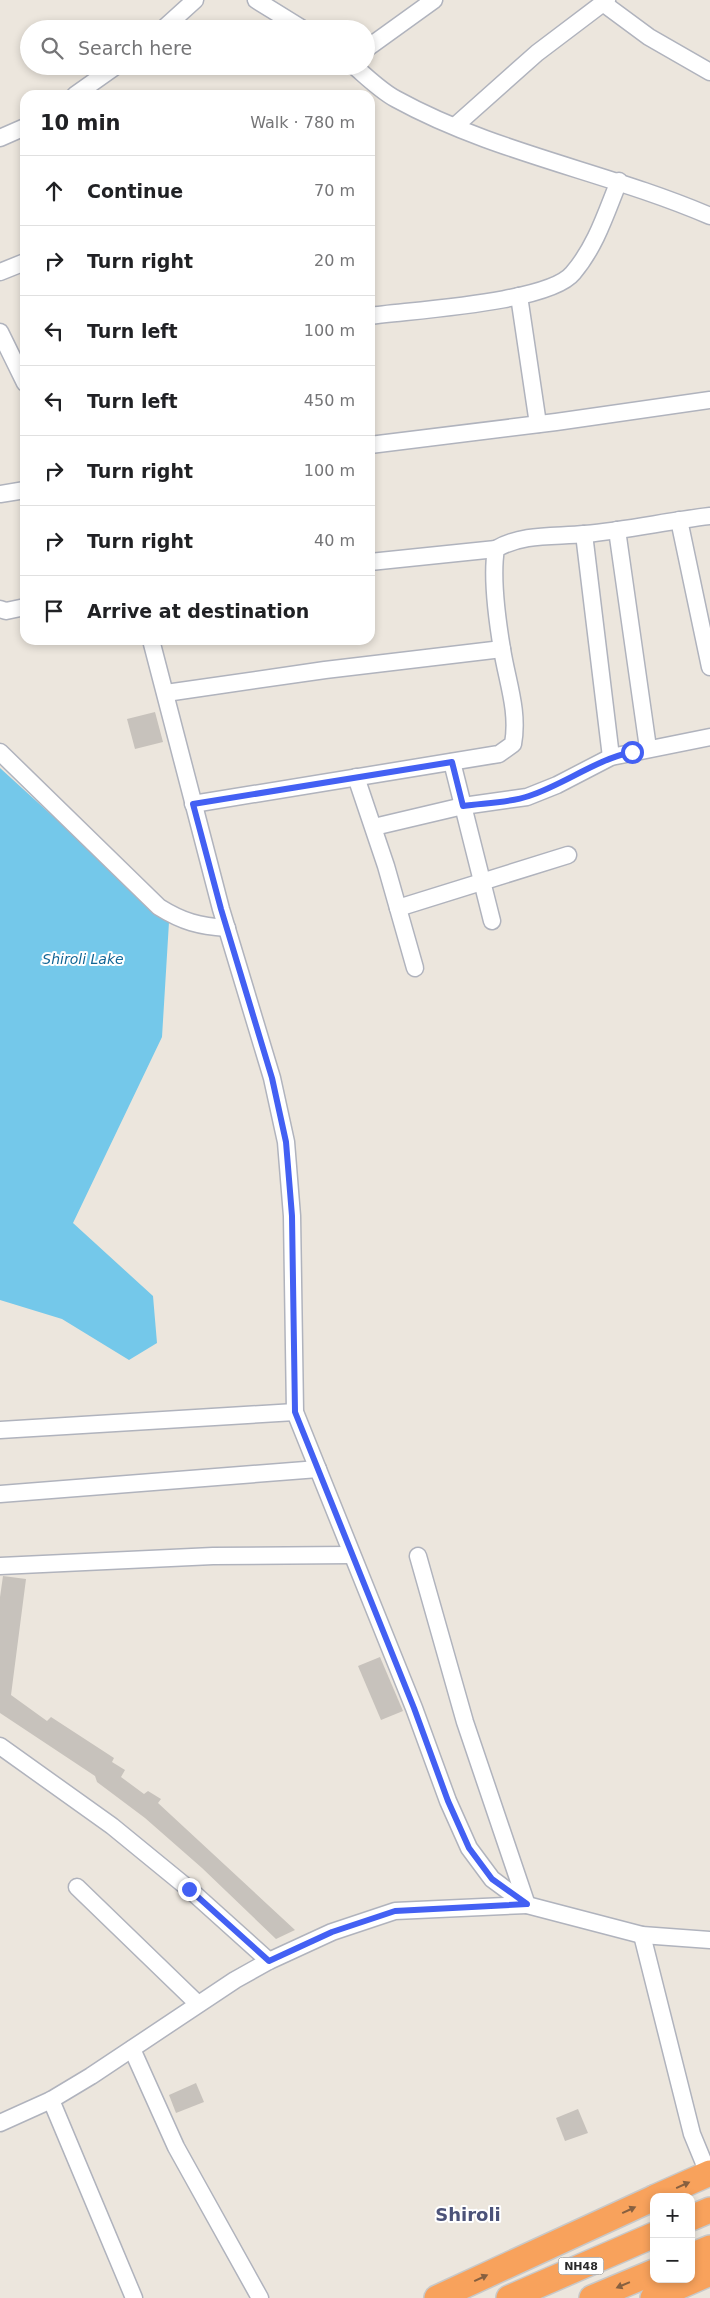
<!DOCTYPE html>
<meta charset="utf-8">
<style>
body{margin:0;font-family:"DejaVu Sans",sans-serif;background:#f2f2f2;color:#202124}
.controls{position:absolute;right:15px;bottom:15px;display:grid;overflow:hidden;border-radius:10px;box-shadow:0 2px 8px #0003}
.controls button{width:45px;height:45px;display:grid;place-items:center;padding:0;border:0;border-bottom:1px solid #e0e0e0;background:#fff;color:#202124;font:25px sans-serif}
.stop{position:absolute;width:15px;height:15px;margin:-11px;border:4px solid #4360f3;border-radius:50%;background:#fff}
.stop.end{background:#4360f3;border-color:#fff;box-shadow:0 1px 5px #0008}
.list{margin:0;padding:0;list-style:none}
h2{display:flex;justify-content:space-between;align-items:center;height:65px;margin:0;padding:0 20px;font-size:21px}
h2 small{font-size:16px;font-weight:400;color:#757577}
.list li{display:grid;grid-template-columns:32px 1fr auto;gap:15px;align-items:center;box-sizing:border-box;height:70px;padding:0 20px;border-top:1px solid #e0e0e0}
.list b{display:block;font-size:19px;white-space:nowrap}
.list em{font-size:16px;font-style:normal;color:#757577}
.icon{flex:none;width:28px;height:28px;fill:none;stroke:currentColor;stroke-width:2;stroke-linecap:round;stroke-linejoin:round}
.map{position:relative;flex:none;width:710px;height:2298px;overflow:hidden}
.search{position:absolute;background:#fff;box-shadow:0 2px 8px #0003;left:20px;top:20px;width:355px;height:55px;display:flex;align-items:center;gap:12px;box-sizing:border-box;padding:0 18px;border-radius:28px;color:#757577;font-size:19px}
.panel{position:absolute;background:#fff;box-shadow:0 2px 8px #0003;left:20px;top:90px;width:355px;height:555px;border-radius:15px}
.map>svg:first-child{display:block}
.water{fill:#74c8ea}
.building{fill:#c7c2bc}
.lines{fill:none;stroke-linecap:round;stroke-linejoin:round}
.minor-casing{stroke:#b0b3bd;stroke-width:19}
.highway-casing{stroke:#c8c8c8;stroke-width:28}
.minor{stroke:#fff;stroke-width:16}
.highway{stroke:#f8a25c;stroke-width:25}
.oneway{fill:#876040}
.route{stroke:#4360f3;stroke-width:6}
.labels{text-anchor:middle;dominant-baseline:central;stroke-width:4;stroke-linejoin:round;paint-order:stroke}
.shield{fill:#fff;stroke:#6a6a6a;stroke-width:1}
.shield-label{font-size:11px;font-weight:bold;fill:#2a2a2a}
.water-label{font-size:14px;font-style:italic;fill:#126696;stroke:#fff}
.district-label{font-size:18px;font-weight:bold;fill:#4c5379;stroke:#fff}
</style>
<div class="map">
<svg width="710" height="2298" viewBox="0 0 710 2298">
<rect width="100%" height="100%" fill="#ece6dd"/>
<polygon class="water" points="0,768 169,922 162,1037 73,1223 153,1296 157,1343 129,1360 62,1319 0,1300"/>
<g class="building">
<polygon points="155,712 163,742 135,749 127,719"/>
<polygon points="3,1576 26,1579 11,1695 47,1721 51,1717 114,1758 112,1762 125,1770 121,1777 144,1794 148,1791 161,1799 158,1803 295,1930 276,1939 202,1868 145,1818 97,1782 95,1776 0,1713 0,1597"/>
<polygon points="380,1657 403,1711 381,1720 358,1666"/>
<polygon points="196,2083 204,2102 176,2113 169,2095"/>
<polygon points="578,2109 588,2133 565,2141 556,2118"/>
</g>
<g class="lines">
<defs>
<g id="minor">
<polyline points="256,0 303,29"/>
<polyline points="603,3 649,37 710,72"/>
<polyline points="163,29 195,0"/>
<polyline points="366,49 434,0"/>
<path d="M 354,66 C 367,77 381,91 396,99 C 494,153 608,172 710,216"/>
<polyline points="75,95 116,66"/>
<polyline points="455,126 537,53 607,0"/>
<polyline points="0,138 25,127"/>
<polyline points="0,272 25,262"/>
<polyline points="519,296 538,424"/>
<path d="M 370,316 C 411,310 549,303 573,273 C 596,246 606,213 619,181"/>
<polyline points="0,332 25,383"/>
<polyline points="370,445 556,422 710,400"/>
<polyline points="0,494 25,490"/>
<polyline points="679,520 710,667"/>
<polyline points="617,530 648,748"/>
<polyline points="584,534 611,757"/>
<polyline points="370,562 496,549"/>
<polyline points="0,609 6,611 25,607"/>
<polyline points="151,640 221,909 272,1078 286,1142 292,1216 295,1412 414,1708 448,1801 469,1848 492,1879 527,1905 642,1935 710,1940"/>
<polyline points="166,693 325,670 502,649"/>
<path d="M 0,752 L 159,907 C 183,922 199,926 227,928"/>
<polyline points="452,762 492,921"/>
<polyline points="356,777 386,866 415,968"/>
<path d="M 193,804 L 499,754 L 513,744 C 519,711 507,681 502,649 C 497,619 491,578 496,549 C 523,533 555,537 585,534 C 627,530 668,521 710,516"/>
<polyline points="374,827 463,806 527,797 557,785 611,757 710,737"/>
<polyline points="398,908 568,855"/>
<polyline points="0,1430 295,1412"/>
<polyline points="0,1494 318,1469"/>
<polyline points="0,1566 213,1556 352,1555"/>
<polyline points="0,1746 112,1826 189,1889 269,1961"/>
<polyline points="77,1887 198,2004"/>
<polyline points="642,1935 692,2134 708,2173"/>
<polyline points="132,2049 176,2147 260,2298"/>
<polyline points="51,2100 134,2298"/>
<polyline points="0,2123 51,2100 91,2076 235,1980 269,1961 332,1932 395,1911 527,1905 465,1722 418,1556"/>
</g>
<g id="highway">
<polyline points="656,2197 710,2173"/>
<polyline points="691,2218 710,2210"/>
<polyline points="691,2256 710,2248"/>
<polyline points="437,2298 654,2198"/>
<polyline points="509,2298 654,2235"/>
<polyline points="592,2298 654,2272"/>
<polyline points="653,2298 710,2273"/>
</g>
</defs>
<use href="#minor" class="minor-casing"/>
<use href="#highway" class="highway-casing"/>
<use href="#minor" class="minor"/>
<use href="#highway" class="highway"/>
</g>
<defs><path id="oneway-solid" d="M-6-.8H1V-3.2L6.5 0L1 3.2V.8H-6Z" transform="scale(1.25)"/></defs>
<g class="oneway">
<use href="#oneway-solid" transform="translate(683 2185) rotate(-24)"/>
<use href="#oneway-solid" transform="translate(629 2210) rotate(-25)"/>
<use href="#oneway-solid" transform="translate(481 2278) rotate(-25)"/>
<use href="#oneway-solid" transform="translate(623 2285) rotate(157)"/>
</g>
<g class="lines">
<path class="route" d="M 189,1889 L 269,1961 L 332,1932 L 395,1911 L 527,1904 L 492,1879 L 469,1848 L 448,1801 L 414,1708 L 295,1412 L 292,1216 L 286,1142 L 272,1078 L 221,909 L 193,804 L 452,762 L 463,806 C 484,803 509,803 529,796 C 565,784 595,760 632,752"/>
</g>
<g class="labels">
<rect class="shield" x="558.5" y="2257.5" width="45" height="17" rx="4"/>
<g class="shield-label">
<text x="581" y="2266">NH48</text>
</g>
<g class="water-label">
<text x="83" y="959">Shiroli Lake</text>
</g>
<g class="district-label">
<text x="468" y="2214">Shiroli</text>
</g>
</g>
</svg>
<div class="controls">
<button>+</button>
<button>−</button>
</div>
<div class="stop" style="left:632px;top:752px"></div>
<div class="stop end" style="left:189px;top:1889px"></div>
<div class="search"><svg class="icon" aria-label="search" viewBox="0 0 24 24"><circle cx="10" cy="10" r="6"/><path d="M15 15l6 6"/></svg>Search here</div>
<section class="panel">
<h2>10 min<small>Walk · 780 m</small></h2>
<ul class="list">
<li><svg class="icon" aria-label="ahead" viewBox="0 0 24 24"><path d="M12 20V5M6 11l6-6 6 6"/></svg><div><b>Continue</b></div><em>70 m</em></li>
<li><svg class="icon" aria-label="right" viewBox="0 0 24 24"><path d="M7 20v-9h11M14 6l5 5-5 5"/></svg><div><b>Turn right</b></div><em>20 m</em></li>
<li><svg class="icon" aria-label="left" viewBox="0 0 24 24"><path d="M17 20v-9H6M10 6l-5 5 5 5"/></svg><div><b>Turn left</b></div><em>100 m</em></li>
<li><svg class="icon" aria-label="left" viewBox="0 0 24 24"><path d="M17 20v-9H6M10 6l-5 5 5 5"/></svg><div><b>Turn left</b></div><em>450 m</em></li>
<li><svg class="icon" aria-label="right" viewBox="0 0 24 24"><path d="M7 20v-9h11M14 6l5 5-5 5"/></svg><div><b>Turn right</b></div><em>100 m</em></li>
<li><svg class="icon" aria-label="right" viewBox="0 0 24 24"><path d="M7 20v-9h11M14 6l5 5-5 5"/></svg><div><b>Turn right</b></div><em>40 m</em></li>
<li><svg class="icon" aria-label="arrive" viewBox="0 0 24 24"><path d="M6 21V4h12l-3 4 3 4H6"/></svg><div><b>Arrive at destination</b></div></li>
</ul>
</section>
</div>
